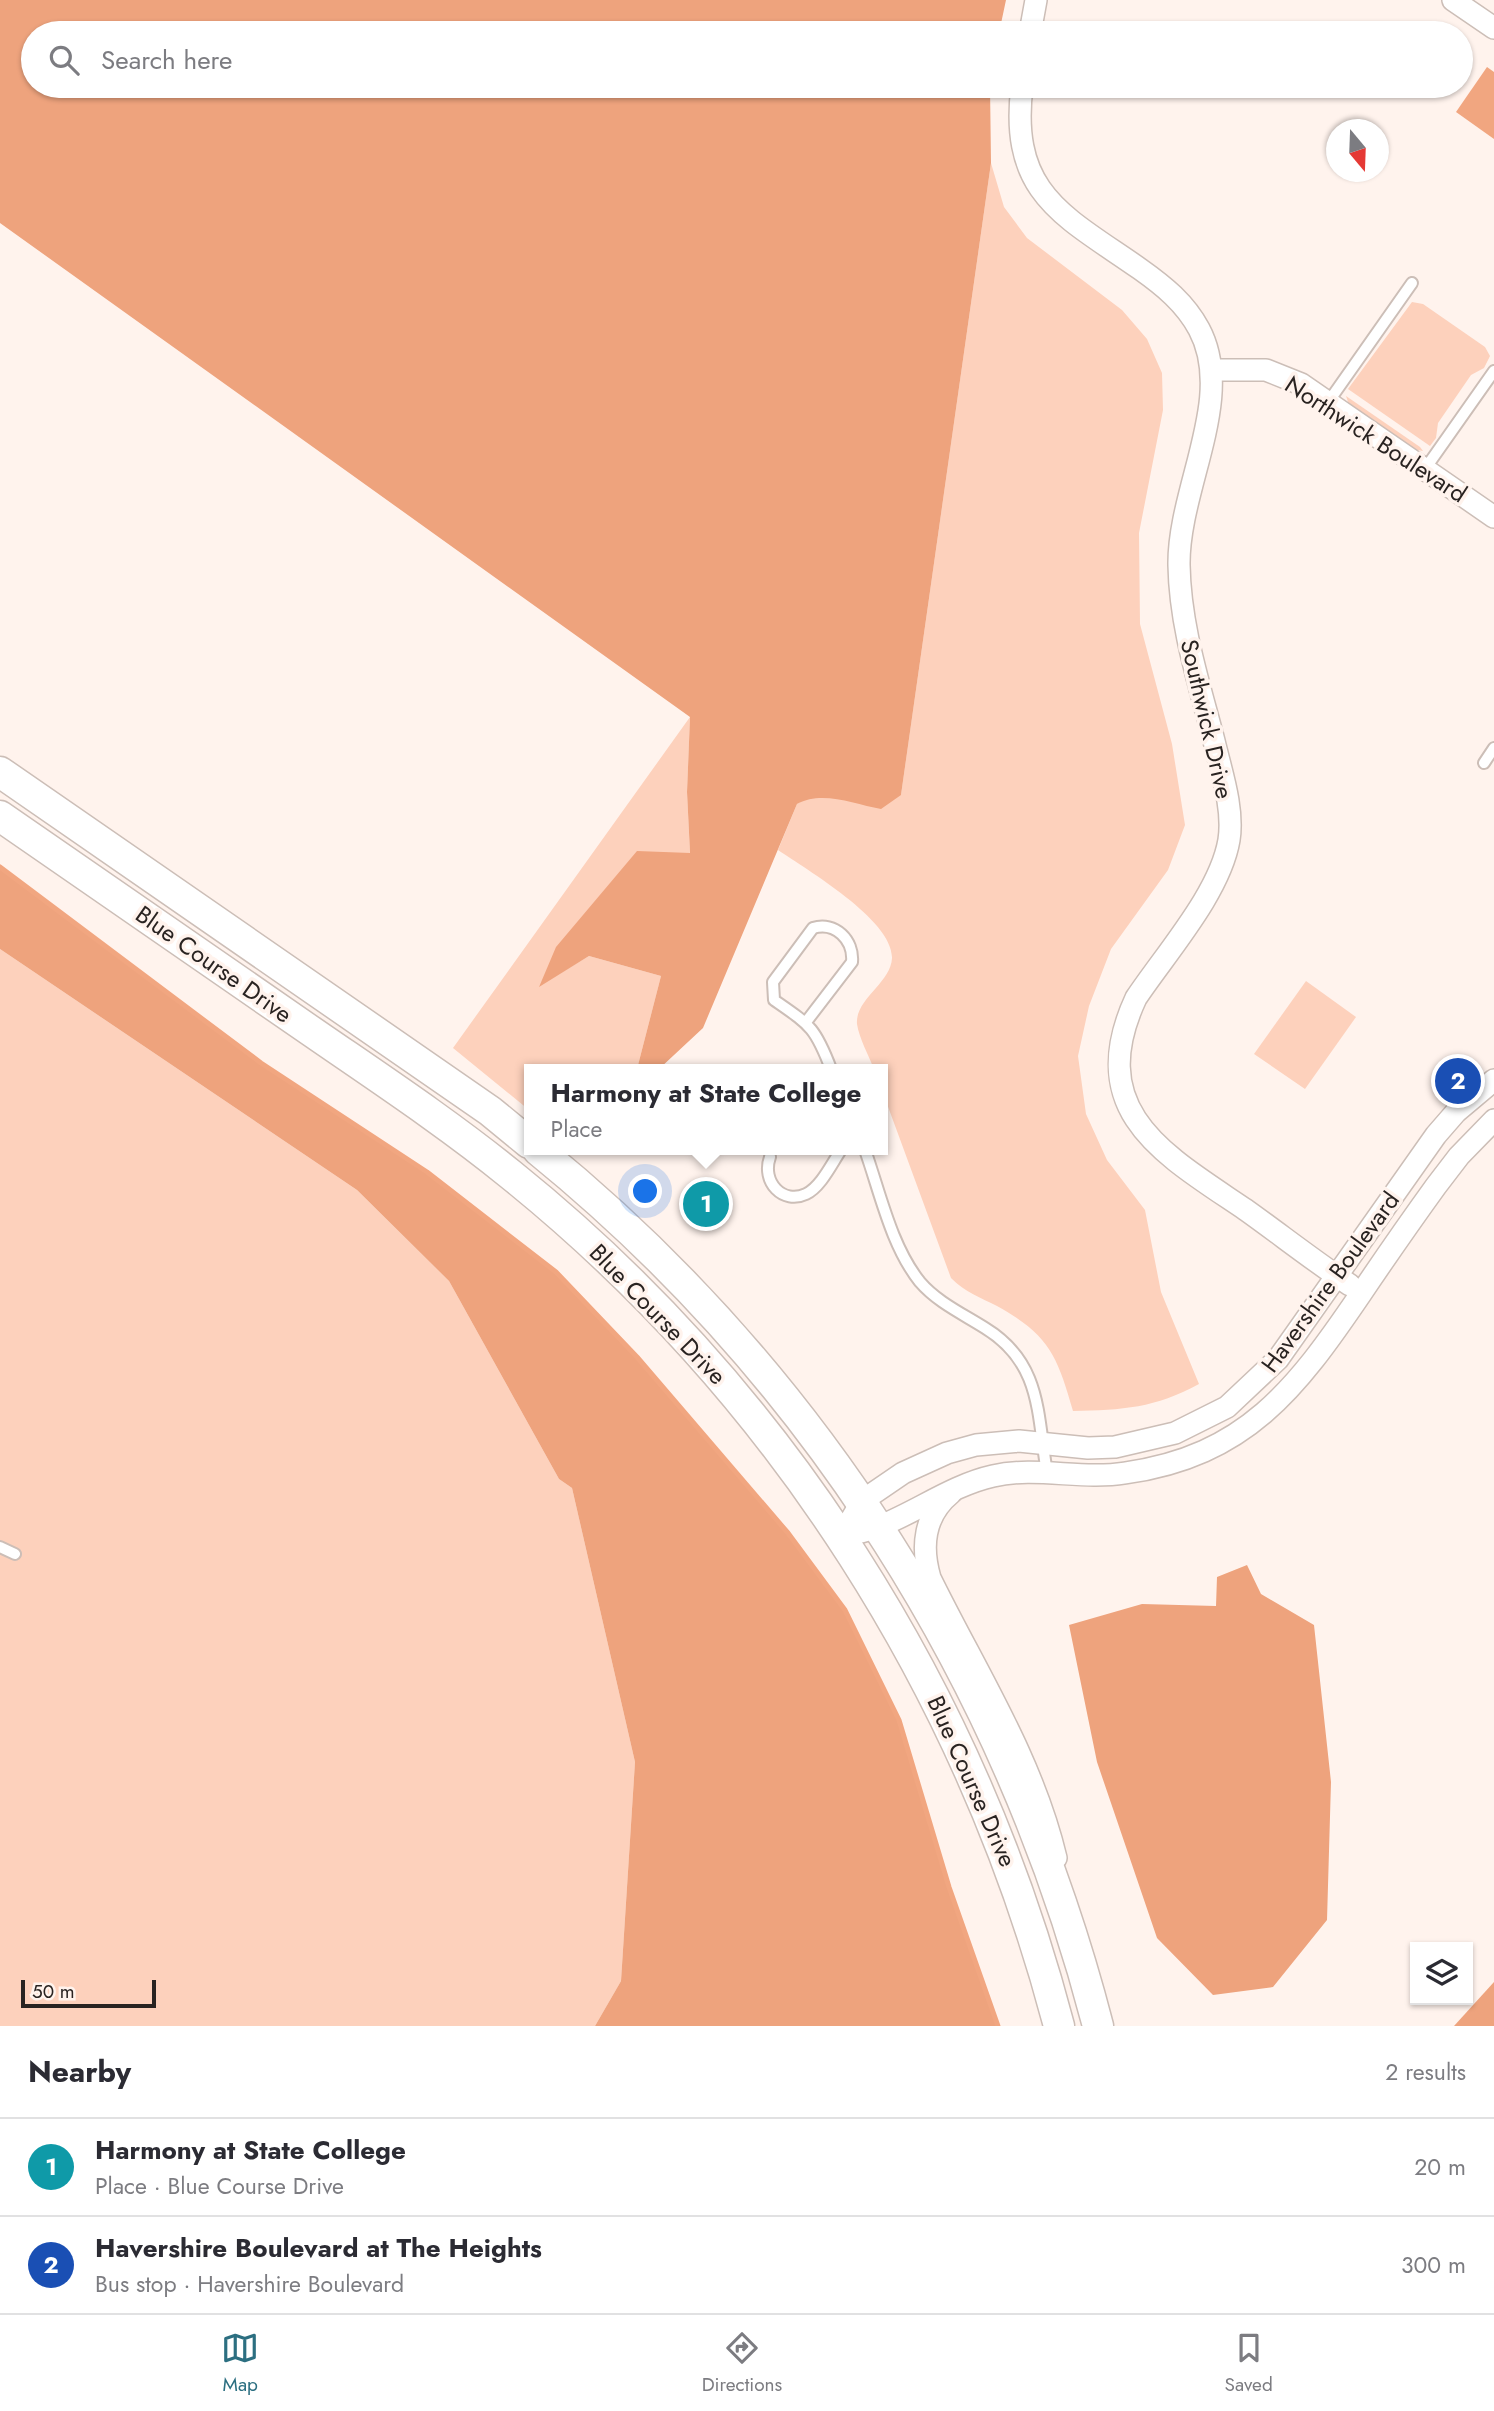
<!DOCTYPE html>
<meta charset="utf-8">
<style>
body{margin:0;font-family:Jost,sans-serif;background:#f2f2f3;color:#2b2b33}
.controls{position:absolute;right:21px;bottom:21px;display:grid;overflow:hidden;border-radius:0px;box-shadow:0 2px 5px #0004}
.controls button{width:63px;height:63px;display:grid;place-items:center;padding:0;border:0;border-bottom:2px solid #e1e1e2;background:#fff;color:#2b2b33;font:35px sans-serif}
.compass{position:absolute;left:1326px;top:119px;width:63px;height:63px;border-radius:50%;background:#fff;box-shadow:0 2px 5px #0004;rotate:161deg}
.scale{position:absolute;left:21px;bottom:18px;width:135px;box-sizing:border-box;padding-left:7px;border:4px solid #292321;border-top:0;font-size:19px;line-height:24px;white-space:nowrap;color:#292321;-webkit-text-stroke:5px #fff3ed;paint-order:stroke}
.you{position:absolute;left:646px;top:1192px;width:24px;height:24px;margin:-18px;border:5px solid #fff;border-radius:50%;background:#1a73e8;box-shadow:0 0 0 10px #1a73e833}
.badge{display:grid;place-items:center;width:46px;height:46px;border-radius:50%;background:#2c6f81;color:#fff;font-size:23px;font-weight:700}
.pin{position:absolute;translate:-50% -50%;border:4px solid #fff;box-shadow:0 2px 7px #0006}
.popup{position:absolute;left:524px;top:1064px;width:364px;height:91px;box-sizing:border-box;display:grid;place-content:center;border-radius:0px;background:#fff;filter:drop-shadow(0 2px 5px #0005);font-size:23px;white-space:nowrap;color:#7c7c81}
.popup b{font-size:26px;color:#2b2b33}
.popup::after{content:'';position:absolute;left:50%;top:100%;margin-left:-14px;border:14px solid transparent;border-top-color:#fff}
.list{margin:0;padding:0;list-style:none}
h2{display:flex;justify-content:space-between;align-items:center;height:91px;margin:0;padding:0 28px;font-size:30px}
h2 small{font-size:23px;font-weight:400;color:#7c7c81}
.list li{display:grid;grid-template-columns:46px 1fr auto;gap:21px;align-items:center;box-sizing:border-box;height:98px;padding:0 28px;border-top:2px solid #e1e1e2}
.list b{display:block;font-size:26px;white-space:nowrap}
.list p{margin:0;font-size:23px;white-space:nowrap;color:#7c7c81}
.list em{font-size:23px;font-style:normal;color:#7c7c81}
.icon{flex:none;width:38px;height:38px;fill:none;stroke:currentColor;stroke-width:2;stroke-linecap:round;stroke-linejoin:round}
.map{position:relative;flex:none;width:1494px;height:2026px;overflow:hidden}
.search{position:absolute;background:#fff;box-shadow:0 2px 5px #0004;left:21px;right:21px;top:21px;height:77px;display:flex;align-items:center;gap:18px;box-sizing:border-box;padding:0 24px;border-radius:38px;color:#7c7c81;font-size:26px}
.sheet{height:287px;background:#fff}
nav{display:flex;justify-content:space-around;align-items:center;box-sizing:border-box;height:98px;border-top:2px solid #e1e1e2;background:#fff;font-size:19px;color:#7c7c81}
nav a{display:grid;justify-items:center;gap:4px}
nav .on{color:#2c6f81}
.map>svg:first-child{display:block}
.green{fill:#fdd1bc}
.forest{fill:#eea37d}
.water{fill:#f1a680}
.lines{fill:none;stroke-linecap:round;stroke-linejoin:round}
.stream{stroke:#f1a680;stroke-width:5}
.lane-casing{stroke:#ccbeb7;stroke-width:14}
.street-casing{stroke:#ccbeb7;stroke-width:24}
.secondary-casing{stroke:#ccbeb7;stroke-width:33}
.lane{stroke:#fff;stroke-width:10}
.street{stroke:#fff;stroke-width:21}
.secondary{stroke:#fff;stroke-width:30}
.labels{text-anchor:middle;dominant-baseline:central;stroke-width:7;stroke-linejoin:round;paint-order:stroke}
.street-label{font-size:24px;fill:#292321;stroke:#fff3ed}
</style>
<div class="map">
<svg width="1494" height="2026" viewBox="0 0 1494 2026">
<rect width="100%" height="100%" fill="#fff3ed"/>
<g class="green">
<path d="M 991,163 L 1004,207 L 1027,238 L 1122,310 L 1147,339 L 1162,373 L 1163,410 L 1139,533 L 1140,624 L 1172,744 L 1185,825 L 1168,870 L 1111,949 L 1089,1006 L 1078,1056 L 1086,1114 L 1107,1160 L 1145,1210 L 1161,1292 L 1199,1384 C 1155,1408 1123,1410 1073,1411 C 1057,1355 1049,1335 997,1306 C 981,1298 965,1292 951,1278 L 883,1093 L 883,1069 L 874,1069 C 869,1056 859,1038 857,1024 C 855,999 891,983 892,958 C 893,920 807,870 778,850 L 797,804 L 809,797 L 901,795 Z"/>
<polygon points="1412,302 1423,304 1485,347 1490,356 1484,368 1471,375 1438,423 1436,438 1430,446 1348,389"/>
<polygon points="1346,396 1420,447 1423,451 1412,449 1349,405"/>
<polygon points="690,717 687,792 690,854 539,986 589,956 661,976 637,1069 529,1069 529,1110 453,1048"/>
<polygon points="0,949 357,1190 449,1281 559,1479 572,1488 635,1762 621,1981 595,2026 0,2026"/>
<polygon points="1306,981 1356,1017 1305,1089 1254,1054"/>
</g>
<g class="forest">
<path d="M 0,0 L 1006,0 L 999,33 L 33,33 L 33,86 L 990,86 L 991,163 L 901,795 L 881,809 C 854,804 822,790 797,804 L 703,1028 L 659,1069 L 637,1069 L 661,976 L 589,956 L 539,987 L 556,947 L 637,851 L 690,853 L 687,792 L 690,717 L 0,223 Z"/>
<polygon points="0,868 261,1063 427,1172 556,1272 637,1357 788,1533 845,1610 899,1720 949,1887 998,2026 595,2026 621,1981 635,1762 572,1488 559,1479 449,1281 357,1190 0,949"/>
<polygon points="1247,1565 1261,1594 1314,1625 1331,1782 1327,1920 1273,1987 1213,1995 1157,1938 1097,1762 1069,1625 1142,1604 1216,1606 1217,1577"/>
<polygon points="1494,1982 1494,2026 1454,2026"/>
</g>
<polygon class="water" points="1487,67 1494,72 1494,139 1456,112"/>
<g class="lines">
<polyline class="stream" points="0,867 261,1063 427,1172 556,1272 637,1357 788,1533 845,1610 899,1720 949,1887 998,2026"/>
<defs>
<g id="lane">
<polyline points="1329,401 1412,283"/>
<polyline points="1425,469 1494,371"/>
<polyline points="1484,763 1494,748"/>
<path d="M 806,1022 L 852,962 C 854,940 835,921 813,928 L 773,982 L 774,1000 C 810,1025 815,1027 831,1069"/>
<path d="M 865,1150 C 880,1192 891,1246 920,1282 C 937,1302 963,1314 985,1328 C 1042,1363 1037,1414 1047,1473"/>
<path d="M 770,1157 C 761,1182 783,1205 806,1194 C 821,1187 832,1163 841,1150"/>
<polyline points="0,1547 15,1554"/>
</g>
<g id="street">
<polyline points="1453,0 1494,28"/>
<polyline points="1030,33 1036,0"/>
<path d="M 1022,86 C 1009,194 1063,215 1140,269 C 1164,286 1185,303 1199,329 C 1236,398 1178,488 1179,565 C 1180,626 1199,683 1214,741 C 1221,771 1234,808 1229,840 C 1220,893 1166,953 1136,998 C 1083,1112 1165,1155 1246,1210 C 1281,1235 1314,1261 1350,1285"/>
<polyline points="1213,370 1266,370 1301,384 1494,517"/>
<path d="M 1494,1080 L 1456,1112 L 1436,1135 L 1278,1359 L 1227,1407 L 1175,1433 L 1115,1447 L 1088,1448 L 1019,1441 L 976,1445 L 947,1453 L 903,1473 L 862,1501 L 842,1535 C 893,1532 939,1488 993,1476 C 1036,1466 1081,1480 1125,1473 C 1246,1456 1296,1389 1360,1295 C 1385,1258 1410,1222 1436,1186 L 1459,1156 L 1494,1120"/>
<path d="M 951,1493 C 924,1515 921,1547 930,1578 C 975,1670 1032,1757 1056,1858"/>
</g>
<g id="secondary">
<polyline points="0,772 490,1111 529,1143"/>
<path d="M 0,816 C 102,887 205,958 308,1029 C 376,1076 446,1122 510,1174 C 781,1392 971,1691 1059,2026"/>
<path d="M 538,1150 C 814,1374 1009,1682 1098,2026"/>
</g>
</defs>
<use href="#lane" class="lane-casing"/>
<use href="#street" class="street-casing"/>
<use href="#secondary" class="secondary-casing"/>
<use href="#lane" class="lane"/>
<use href="#street" class="street"/>
<use href="#secondary" class="secondary"/>
</g>
<g class="labels">
<g class="street-label">
<text transform="translate(1376 439) rotate(33)">Northwick Boulevard</text>
<text transform="translate(1207 719) rotate(77)">Southwick Drive</text>
<text transform="translate(214 964) rotate(35)">Blue Course Drive</text>
<text transform="translate(1330 1282) rotate(-54)">Havershire Boulevard</text>
<text transform="translate(658 1314) rotate(46)">Blue Course Drive</text>
<text transform="translate(972 1781) rotate(66)">Blue Course Drive</text>
</g>
</g>
</svg>
<div class="controls">
<button><svg class="icon" aria-label="layers" viewBox="0 0 24 24"><path d="M12 4l9 5-9 5-9-5zM3 14l9 5 9-5"/></svg></button>
</div>
<svg class="compass" viewBox="-18 -18 36 36"><path d="M0-13l5 13h-10z" fill="#e53935"/><path d="M0 13l5-13h-10z" fill="#7c7c81"/></svg>
<div class="scale">50 m</div>
<div class="you"></div>
<div class="pin badge" style="left:706px;top:1204px;background:#0f9aa8">1</div>
<div class="popup"><b>Harmony at State College</b>Place</div>
<div class="pin badge" style="left:1458px;top:1081px;background:#1a4fb4">2</div>
<div class="search"><svg class="icon" aria-label="search" viewBox="0 0 24 24"><circle cx="10" cy="10" r="6"/><path d="M15 15l6 6"/></svg>Search here</div>
</div>
<section class="sheet">
<h2>Nearby<small>2 results</small></h2>
<ul class="list">
<li><span class="badge" style="background:#0f9aa8">1</span><div><b>Harmony at State College</b><p>Place · Blue Course Drive</p></div><em>20 m</em></li>
<li><span class="badge" style="background:#1a4fb4">2</span><div><b>Havershire Boulevard at The Heights</b><p>Bus stop · Havershire Boulevard</p></div><em>300 m</em></li>
</ul>
</section>
<nav>
<a class="on"><svg class="icon" aria-label="map" viewBox="0 0 24 24"><path d="M3 6l6-2 6 2 6-2v14l-6 2-6-2-6 2zM9 4v14M15 6v14"/></svg>Map</a>
<a><svg class="icon" aria-label="directions" viewBox="0 0 24 24"><path d="M12 3l9 9-9 9-9-9zM9 14v-3h6M13 9l2 2-2 2"/></svg>Directions</a>
<a><svg class="icon" aria-label="saved" viewBox="0 0 24 24"><path d="M7 4h10v16l-5-4-5 4z"/></svg>Saved</a>
</nav>
